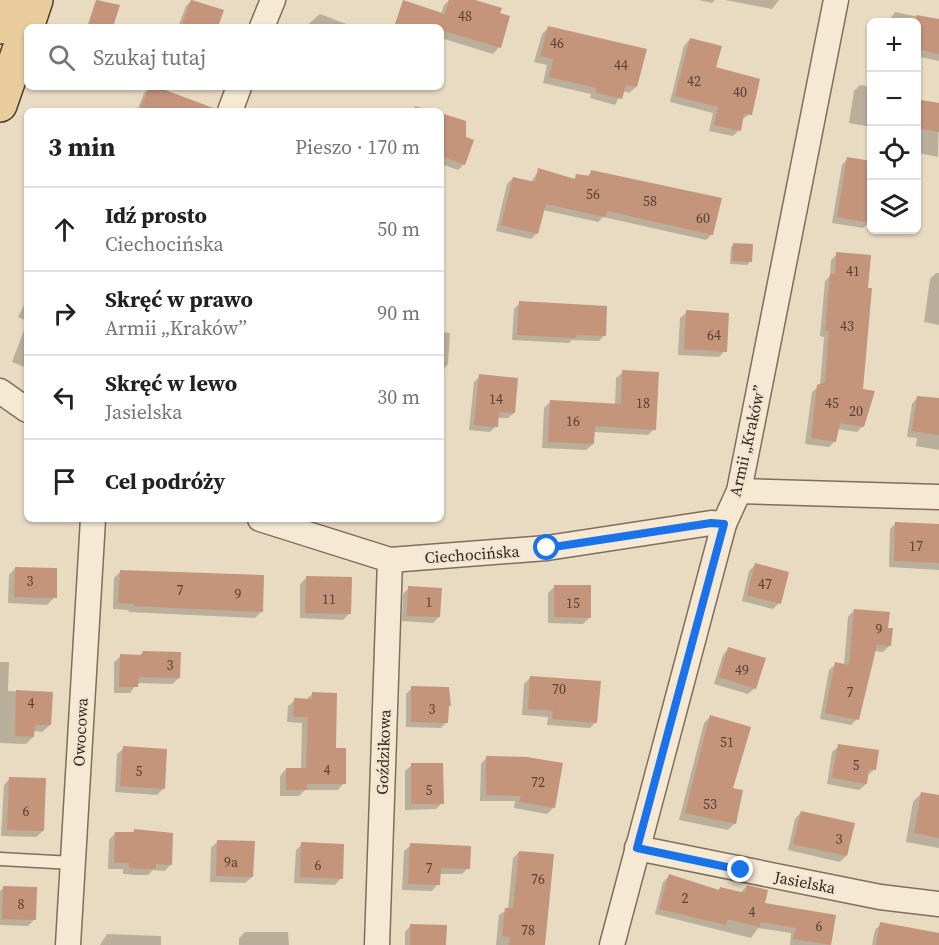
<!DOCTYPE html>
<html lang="pl">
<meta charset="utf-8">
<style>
body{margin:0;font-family:"Source Serif 4",serif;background:#f6f6f6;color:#222}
.controls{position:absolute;right:18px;top:18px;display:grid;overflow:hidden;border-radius:9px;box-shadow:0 2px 4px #0004}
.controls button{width:54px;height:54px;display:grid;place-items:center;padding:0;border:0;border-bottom:2px solid #e0e0e0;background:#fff;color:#222;font:30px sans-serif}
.stop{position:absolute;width:18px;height:18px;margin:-14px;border:4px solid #1a73e8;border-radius:50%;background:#fff}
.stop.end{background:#1a73e8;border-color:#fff;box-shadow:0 2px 6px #0008}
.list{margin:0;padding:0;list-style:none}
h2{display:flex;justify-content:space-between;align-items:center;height:78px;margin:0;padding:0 24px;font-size:26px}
h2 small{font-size:20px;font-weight:400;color:#767676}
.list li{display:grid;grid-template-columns:39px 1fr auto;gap:18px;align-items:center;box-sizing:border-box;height:84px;padding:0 24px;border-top:2px solid #e0e0e0}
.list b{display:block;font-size:22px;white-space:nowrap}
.list p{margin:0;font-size:20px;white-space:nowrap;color:#767676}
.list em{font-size:20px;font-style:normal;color:#767676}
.icon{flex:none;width:33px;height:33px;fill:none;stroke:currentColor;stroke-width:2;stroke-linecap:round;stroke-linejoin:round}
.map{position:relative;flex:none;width:939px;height:945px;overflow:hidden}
.search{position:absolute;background:#fff;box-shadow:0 2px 4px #0004;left:24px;top:24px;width:420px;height:66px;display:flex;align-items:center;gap:15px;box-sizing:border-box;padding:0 21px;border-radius:9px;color:#767676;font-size:22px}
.panel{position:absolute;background:#fff;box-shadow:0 2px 4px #0004;left:24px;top:108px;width:420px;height:414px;border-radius:9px}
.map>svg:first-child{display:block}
.shadow{fill:#0003}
.building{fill:#c4947b}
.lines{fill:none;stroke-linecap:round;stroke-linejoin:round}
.service-casing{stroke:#816d5b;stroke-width:15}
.minor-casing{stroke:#816d5b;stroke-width:27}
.primary-casing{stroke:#4f3c2f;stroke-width:36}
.service{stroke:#f5e9d4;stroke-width:12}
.minor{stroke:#f5e9d4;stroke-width:24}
.primary{stroke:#e9cc9c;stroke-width:33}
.route{stroke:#1a73e8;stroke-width:8}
.labels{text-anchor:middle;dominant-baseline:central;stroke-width:5;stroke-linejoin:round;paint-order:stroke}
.number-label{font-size:14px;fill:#564235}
.street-label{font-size:16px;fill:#32261e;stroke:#f1e6d0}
</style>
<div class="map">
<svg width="939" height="945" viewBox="0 0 939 945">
<rect width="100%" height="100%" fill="#e9dbc2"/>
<g class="shadow">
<polygon points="98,0 118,6 112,27 87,27 95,3"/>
<polygon points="192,0 222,10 216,27 178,27 186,6"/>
<polygon points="449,0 470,0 499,14 499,47 493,54 441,38 441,27 437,27 444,5"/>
<polygon points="699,0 715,0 712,3"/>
<polygon points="725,0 779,0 772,9"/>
<polygon points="895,12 939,21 939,61 916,56 916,22 888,22"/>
<polygon points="320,14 354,27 305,27"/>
<polygon points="548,28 636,87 629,93 623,91 615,105 590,98 591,94 543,83 547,65 534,62 542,34"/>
<polygon points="690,39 750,114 741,120 739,130 733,136 709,131 713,113 670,102 684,46"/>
<polygon points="860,85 872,87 872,127 849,123 854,91"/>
<polygon points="150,87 152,87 188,111 137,111 144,93"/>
<polygon points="916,100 939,104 938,157 918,153 921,135 916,134"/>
<polygon points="416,106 432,111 409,111"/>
<polygon points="441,114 464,164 458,170 441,164"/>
<polygon points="848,158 870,222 863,228 832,223 842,165"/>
<polygon points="539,170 573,180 577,176 586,177 592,171 712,234 706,240 603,217 598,222 543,210 537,233 531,239 496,231 507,184 513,178 531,182"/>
<polygon points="734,244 750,262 747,265 730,264 731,247"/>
<polygon points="837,254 862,390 863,426 857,432 837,429 835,441 829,447 805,444 812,392 820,385 824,337 820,336 825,281 830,276 831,260"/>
<polygon points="936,273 939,273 939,325 924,322 930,279"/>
<polygon points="27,299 27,321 18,317"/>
<polygon points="520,303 604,336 599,341 572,340 569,343 512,340 514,309"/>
<polygon points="687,312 725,351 719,357 678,355 680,318"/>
<polygon points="27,322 27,368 12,362"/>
<polygon points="441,332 450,333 448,364 443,370"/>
<polygon points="623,372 654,429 648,435 593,432 593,444 586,450 542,448 544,408 550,402 615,405 616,378"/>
<polygon points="480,376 514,413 508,418 497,418 496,426 490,432 469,430 474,382"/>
<polygon points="918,397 939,400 939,450 916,446 917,438 907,437 912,404"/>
<polygon points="896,523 939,536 939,570 889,567 890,529"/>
<polygon points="756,564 779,603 773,609 742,601 749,571"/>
<polygon points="15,568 56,569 54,598 47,605 8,603 9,575"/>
<polygon points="121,571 261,612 255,618 128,612 129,610 113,609 114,578"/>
<polygon points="307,577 350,613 343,620 300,618 300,584"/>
<polygon points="555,586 590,617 583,624 548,623 548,593"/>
<polygon points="409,588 439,617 433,623 402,621 403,594"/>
<polygon points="854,610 887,629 889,646 883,652 874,651 857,719 851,725 820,719 829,670 836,664 844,665 848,617"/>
<polygon points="729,648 755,688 748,694 714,684 723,655"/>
<polygon points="143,652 179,678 172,684 137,683 130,693 114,693 114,662 121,656 139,656"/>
<polygon points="0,662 9,662 8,691 51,693 50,725 42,732 33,731 33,737 26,744 0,743"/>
<polygon points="530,678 596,722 590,728 547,725 548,717 522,715 524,684"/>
<polygon points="412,688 447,708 447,722 441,728 406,727 406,694"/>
<polygon points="313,693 344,783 338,790 305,790 299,796 280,796 280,776 286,769 301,770 302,723 287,722 288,706 295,700 306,700"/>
<polygon points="710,717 732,789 735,823 728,830 679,820 704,723"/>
<polygon points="839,746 875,769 867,776 866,784 859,790 827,784 832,752"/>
<polygon points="124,748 163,789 157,795 115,792 117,754"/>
<polygon points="487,757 554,807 547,814 514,808 515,801 480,801 481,764"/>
<polygon points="412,765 442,803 436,809 405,810 405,771"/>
<polygon points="10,778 43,831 36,837 1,836 4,785"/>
<polygon points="921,794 939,797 939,848 906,842 913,802"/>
<polygon points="801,812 846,856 840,862 788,850 795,819"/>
<polygon points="135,830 171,864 165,871 153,870 148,875 136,875 123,874 123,869 108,869 109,840 115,833 131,834"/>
<polygon points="218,841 252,877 245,883 210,882 211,848"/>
<polygon points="302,844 341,878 335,885 294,883 296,850"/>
<polygon points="411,845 468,868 462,874 439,874 438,884 432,891 402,890 404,851"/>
<polygon points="519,852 543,945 496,945 499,915 508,909 513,858"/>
<polygon points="669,876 718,891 741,892 747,886 763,904 834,917 829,945 790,945 791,933 758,928 751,938 655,914 663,882"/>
<polygon points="4,888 34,920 28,926 0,925 0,891"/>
<polygon points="881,924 919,945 872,945 875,930"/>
<polygon points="411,925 445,945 405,945 405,932"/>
<polygon points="245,932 288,932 289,945 239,945 239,938"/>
<polygon points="107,934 161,936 161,945 100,945"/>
</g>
<g class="building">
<polygon points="96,0 120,5 113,27 88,27"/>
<polygon points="191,0 224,10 218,27 181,27"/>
<polygon points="403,0 445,14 449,0 475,0 502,8 500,13 510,16 501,48 441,30 441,27 394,27"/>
<polygon points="916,15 939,19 939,54 916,49"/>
<polygon points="548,26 647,49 637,87 626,85 622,99 595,92 596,88 549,77 553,59 540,56"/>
<polygon points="690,38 722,46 716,67 760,79 752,115 744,114 741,131 714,125 718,107 675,96"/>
<polygon points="149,87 157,87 216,109 216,111 139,111"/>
<polygon points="916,99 939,103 939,132 916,128"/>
<polygon points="441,113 466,121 466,137 474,140 465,165 441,156"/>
<polygon points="847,157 872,161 872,223 837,217"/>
<polygon points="538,168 575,179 576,174 590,176 591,170 722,198 713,235 607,211 605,217 546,204 538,234 501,225 513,177 535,182"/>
<polygon points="733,243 753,244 752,262 732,261"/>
<polygon points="836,252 871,255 868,288 872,288 863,389 875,391 864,427 840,423 836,442 811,438 817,385 825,382 829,331 825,331 830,274 835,274"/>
<polygon points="519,301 607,306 606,336 577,335 576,338 517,335"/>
<polygon points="686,310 729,313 727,352 684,349"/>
<polygon points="622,370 659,372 656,430 595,426 594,444 548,442 550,400 621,404"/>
<polygon points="479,374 518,378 515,413 499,412 498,427 474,425"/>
<polygon points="917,396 939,398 939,435 912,431"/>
<polygon points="895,522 939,524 939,563 894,561"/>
<polygon points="755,563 789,572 781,604 747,595"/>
<polygon points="15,567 57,568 57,598 14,597"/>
<polygon points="120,570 264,575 263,612 134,606 134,604 118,603"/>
<polygon points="306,576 352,577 351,614 305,613"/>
<polygon points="554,585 591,585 591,618 554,617"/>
<polygon points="408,586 442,588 440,617 407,616"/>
<polygon points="854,609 890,612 888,628 893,628 891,646 877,645 859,720 825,713 835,662 849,665"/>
<polygon points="728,647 766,658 756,689 719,677"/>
<polygon points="143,651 181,652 180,678 139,677 138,687 119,687 120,654 142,655"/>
<polygon points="530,676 601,681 597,723 552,719 553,711 528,709"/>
<polygon points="411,686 449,687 451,706 449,706 448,723 411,722"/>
<polygon points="16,690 53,692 51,725 35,725 34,737 15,736"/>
<polygon points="312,692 337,693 336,748 346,748 346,784 307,784 307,790 286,790 286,768 306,768 308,717 293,717 294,698 312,699"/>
<polygon points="710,715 751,727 733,788 743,790 736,824 685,813"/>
<polygon points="838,744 879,750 876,770 869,769 867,784 832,778"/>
<polygon points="123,746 167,749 165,789 120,786"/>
<polygon points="486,756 527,757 563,763 555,808 519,802 521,796 486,795"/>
<polygon points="411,763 443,763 444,804 411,804"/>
<polygon points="9,777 46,778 44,831 7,830"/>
<polygon points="921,792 939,795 939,838 914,833"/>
<polygon points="801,811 855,823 847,856 793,844"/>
<polygon points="134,829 173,833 172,865 156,864 156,869 143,869 129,868 129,863 114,863 115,832 134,832"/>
<polygon points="217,840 255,841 253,877 216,876"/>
<polygon points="301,842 344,844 343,879 300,877"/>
<polygon points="410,843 471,846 470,869 441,868 440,885 408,884"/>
<polygon points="519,851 554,854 545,945 509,945 510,937 502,936 505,908 513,908"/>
<polygon points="669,874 719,890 720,887 745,893 747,885 768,890 765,903 836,915 831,945 793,939 796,928 761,922 759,927 727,919 726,925 659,909"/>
<polygon points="3,886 37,887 36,920 2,919"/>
<polygon points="880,922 939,933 939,945 876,945"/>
<polygon points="410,924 447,925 446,945 410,945"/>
</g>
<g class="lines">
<defs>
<polyline id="service" points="0,859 73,863"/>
<g id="minor">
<polyline points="262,27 273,0"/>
<polyline points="230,111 239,87"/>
<polyline points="0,391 27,410"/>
<polyline points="739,491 939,497"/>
<polyline points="260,519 390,560 547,548 711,523 724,524"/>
<polyline points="637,848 880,897 939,904"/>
<polyline points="68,945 93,519"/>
<polyline points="377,945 390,560"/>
<polyline points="612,945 724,524 739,491 836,0"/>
</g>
<g id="primary">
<polyline points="0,27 9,0"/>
<polyline points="27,27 36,0"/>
<polyline points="0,105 27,27"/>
</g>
</defs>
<use href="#service" class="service-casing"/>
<use href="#minor" class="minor-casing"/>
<use href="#primary" class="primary-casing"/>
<use href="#service" class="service"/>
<use href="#minor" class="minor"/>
<use href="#primary" class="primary"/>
</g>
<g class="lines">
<polyline class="route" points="547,548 711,523 724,524 637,848 741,870"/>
</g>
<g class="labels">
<g class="number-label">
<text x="465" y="16">48</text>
<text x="557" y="43">46</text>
<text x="621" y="65">44</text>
<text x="694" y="81">42</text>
<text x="740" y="92">40</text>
<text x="593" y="194">56</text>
<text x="650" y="201">58</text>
<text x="703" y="218">60</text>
<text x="853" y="271">41</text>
<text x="847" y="326">43</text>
<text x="714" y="335">64</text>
<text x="496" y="399">14</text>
<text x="643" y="403">18</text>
<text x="832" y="403">45</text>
<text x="856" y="411">20</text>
<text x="573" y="421">16</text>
<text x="916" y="546">17</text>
<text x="30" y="581">3</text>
<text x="765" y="584">47</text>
<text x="180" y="590">7</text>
<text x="238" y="594">9</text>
<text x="329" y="599">11</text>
<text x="429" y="602">1</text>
<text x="573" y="603">15</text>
<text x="879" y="629">9</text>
<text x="170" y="665">3</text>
<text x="742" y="670">49</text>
<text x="559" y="689">70</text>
<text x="850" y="692">7</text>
<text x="31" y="703">4</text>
<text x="432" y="709">3</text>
<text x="727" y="742">51</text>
<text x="856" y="765">5</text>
<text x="327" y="770">4</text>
<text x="139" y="771">5</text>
<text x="538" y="782">72</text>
<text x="429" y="790">5</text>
<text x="710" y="804">53</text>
<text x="26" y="811">6</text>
<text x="839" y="839">3</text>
<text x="231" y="862">9a</text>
<text x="318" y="865">6</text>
<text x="429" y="868">7</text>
<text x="538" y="879">76</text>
<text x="685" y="898">2</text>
<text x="21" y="904">8</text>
<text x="752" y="912">4</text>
<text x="819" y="926">6</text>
<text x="528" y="930">78</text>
</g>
<g class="street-label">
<text transform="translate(747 441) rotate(-77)">Armii „Kraków”</text>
<text transform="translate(472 554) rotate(-4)">Ciechocińska</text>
<text transform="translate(80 732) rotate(-87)">Owocowa</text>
<text transform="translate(383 752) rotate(-88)">Goździkowa</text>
<text transform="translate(805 882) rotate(11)">Jasielska</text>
</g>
</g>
</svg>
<div class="controls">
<button>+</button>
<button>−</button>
<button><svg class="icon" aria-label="locate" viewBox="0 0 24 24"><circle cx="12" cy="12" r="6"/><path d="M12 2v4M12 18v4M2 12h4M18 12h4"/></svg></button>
<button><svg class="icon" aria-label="layers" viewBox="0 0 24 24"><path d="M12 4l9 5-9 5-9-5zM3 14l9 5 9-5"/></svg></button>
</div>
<div class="stop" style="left:547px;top:548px"></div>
<div class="stop end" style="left:741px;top:870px"></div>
<div class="search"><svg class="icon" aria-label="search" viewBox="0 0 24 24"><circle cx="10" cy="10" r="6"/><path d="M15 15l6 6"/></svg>Szukaj tutaj</div>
<section class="panel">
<h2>3 min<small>Pieszo · 170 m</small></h2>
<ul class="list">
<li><svg class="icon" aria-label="ahead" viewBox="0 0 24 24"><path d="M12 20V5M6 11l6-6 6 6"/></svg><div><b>Idź prosto</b><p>Ciechocińska</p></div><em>50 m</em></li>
<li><svg class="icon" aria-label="right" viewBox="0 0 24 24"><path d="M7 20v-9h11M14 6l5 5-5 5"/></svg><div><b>Skręć w prawo</b><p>Armii „Kraków”</p></div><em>90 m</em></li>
<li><svg class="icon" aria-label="left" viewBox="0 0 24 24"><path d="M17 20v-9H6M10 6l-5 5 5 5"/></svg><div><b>Skręć w lewo</b><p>Jasielska</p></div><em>30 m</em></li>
<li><svg class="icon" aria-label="arrive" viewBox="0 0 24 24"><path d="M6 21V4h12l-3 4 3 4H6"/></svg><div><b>Cel podróży</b></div></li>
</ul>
</section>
</div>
